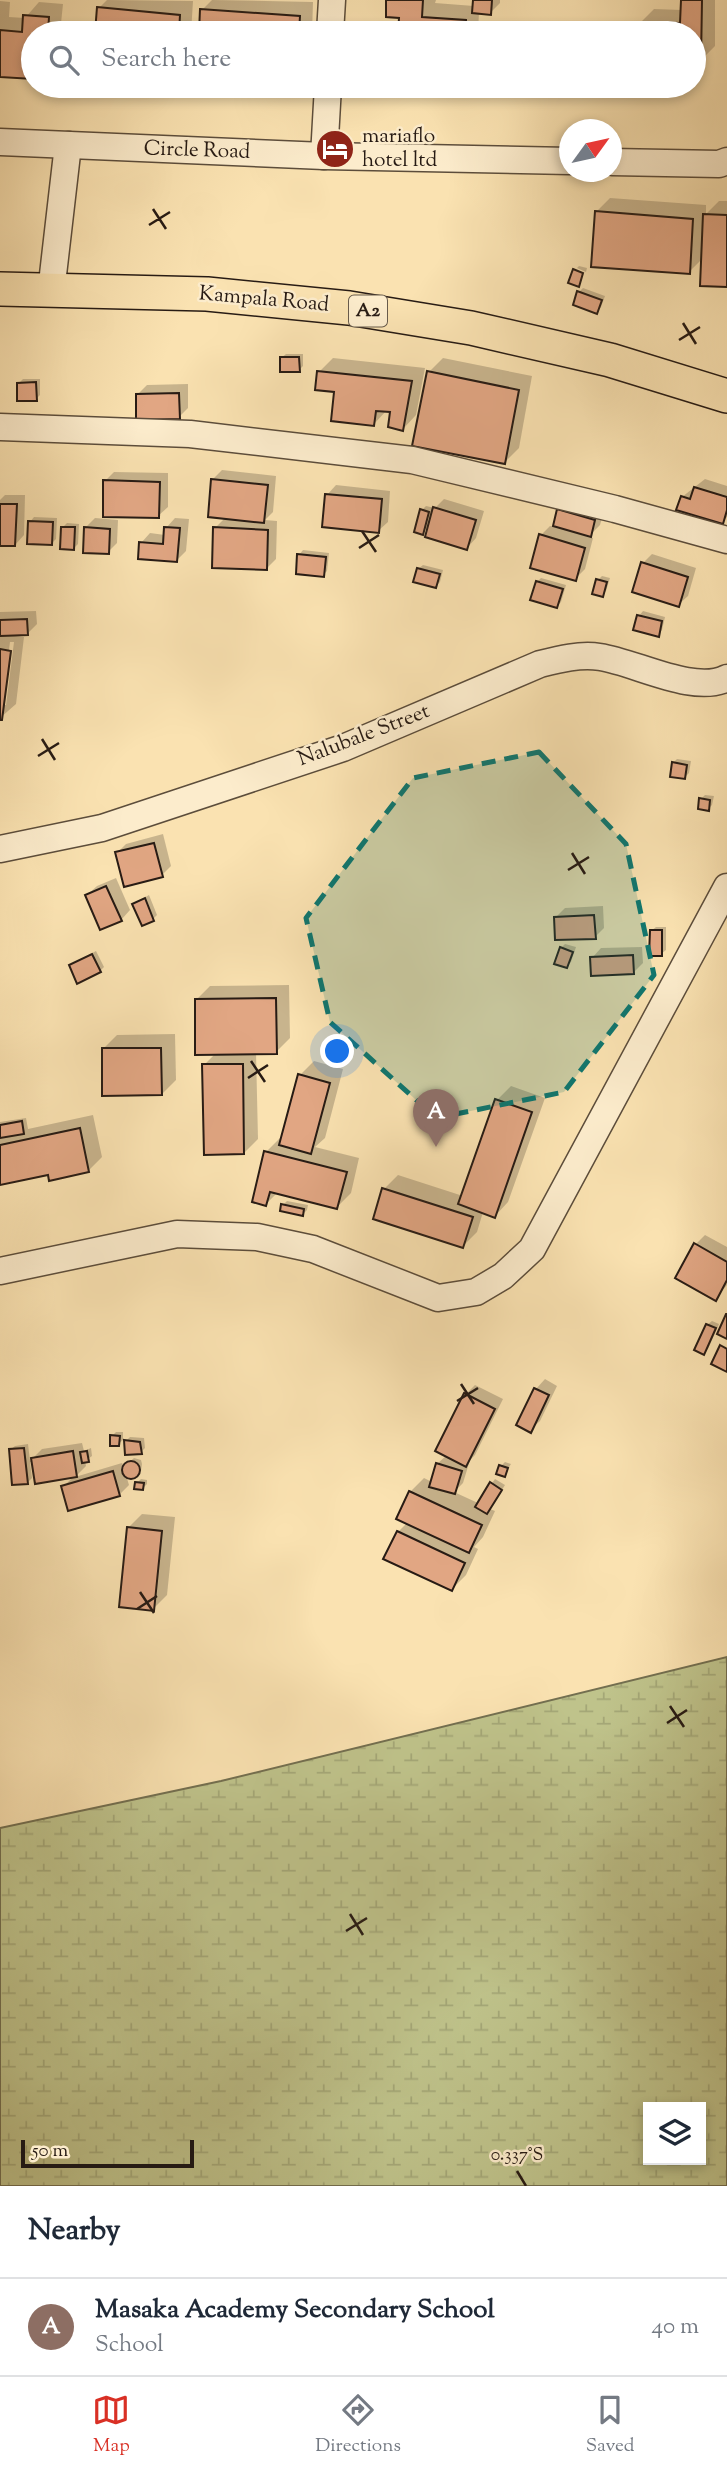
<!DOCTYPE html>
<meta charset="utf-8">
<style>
body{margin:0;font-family:"Sorts Mill Goudy",serif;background:#f2f2f3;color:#1f2937}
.controls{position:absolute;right:21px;bottom:21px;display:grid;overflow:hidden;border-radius:0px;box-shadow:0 4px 10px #0003}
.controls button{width:63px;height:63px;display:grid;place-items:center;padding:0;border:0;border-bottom:2px solid #e0e1e3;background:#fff;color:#1f2937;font:35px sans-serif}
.compass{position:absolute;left:559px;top:119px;width:63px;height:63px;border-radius:50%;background:#fff;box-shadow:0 4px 10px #0003;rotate:57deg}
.scale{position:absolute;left:21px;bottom:18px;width:173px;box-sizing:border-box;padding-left:7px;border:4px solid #271b14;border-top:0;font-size:19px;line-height:24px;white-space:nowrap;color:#271b14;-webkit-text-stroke:5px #fceccc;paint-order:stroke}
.you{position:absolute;left:338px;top:1052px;width:24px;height:24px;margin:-18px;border:5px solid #fff;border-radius:50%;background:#1a73e8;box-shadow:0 0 0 10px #1a73e833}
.badge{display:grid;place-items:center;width:46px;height:46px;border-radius:50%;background:#d93025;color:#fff;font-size:23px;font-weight:700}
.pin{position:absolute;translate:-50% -58px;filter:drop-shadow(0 2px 4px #0008)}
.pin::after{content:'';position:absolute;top:37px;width:24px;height:21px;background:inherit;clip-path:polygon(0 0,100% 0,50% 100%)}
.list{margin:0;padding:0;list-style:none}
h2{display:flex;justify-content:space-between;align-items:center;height:91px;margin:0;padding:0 28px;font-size:30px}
h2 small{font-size:23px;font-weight:400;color:#747a83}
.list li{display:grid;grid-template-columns:46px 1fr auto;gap:21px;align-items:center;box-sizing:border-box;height:98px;padding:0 28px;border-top:2px solid #e0e1e3}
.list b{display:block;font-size:26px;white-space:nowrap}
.list p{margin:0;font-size:23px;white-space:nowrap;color:#747a83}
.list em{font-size:23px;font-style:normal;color:#747a83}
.icon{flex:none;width:38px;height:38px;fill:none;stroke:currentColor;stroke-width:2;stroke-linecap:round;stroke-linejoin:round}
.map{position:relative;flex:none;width:727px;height:2186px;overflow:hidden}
.search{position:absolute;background:#fff;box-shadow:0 4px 10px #0003;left:21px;right:21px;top:21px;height:77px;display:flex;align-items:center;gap:18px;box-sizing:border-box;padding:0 24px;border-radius:38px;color:#747a83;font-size:26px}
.sheet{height:189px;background:#fff}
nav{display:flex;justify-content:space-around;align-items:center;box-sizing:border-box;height:98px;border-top:2px solid #e0e1e3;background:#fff;font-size:19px;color:#747a83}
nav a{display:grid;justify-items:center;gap:4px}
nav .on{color:#d93025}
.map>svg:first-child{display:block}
.wetland{fill:url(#wetland-marsh);stroke:#736f50;stroke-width:2;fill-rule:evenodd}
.shadow{fill:#0003;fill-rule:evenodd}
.building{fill:#e1a683;stroke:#271b14;stroke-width:2}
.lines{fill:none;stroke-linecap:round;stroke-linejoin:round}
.minor-casing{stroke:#5c4d3b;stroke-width:29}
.major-casing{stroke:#271b14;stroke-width:36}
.minor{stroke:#fceccc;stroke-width:26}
.major{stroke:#fae2b1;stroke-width:33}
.marked{fill:#0f766e;fill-opacity:0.2;stroke:#0f766e;stroke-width:5;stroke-dasharray:14 9;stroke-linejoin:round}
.ticks{fill:none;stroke:#271b14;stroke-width:2.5}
.labels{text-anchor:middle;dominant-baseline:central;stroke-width:5;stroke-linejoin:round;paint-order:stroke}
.shield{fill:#fceccc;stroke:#675a4b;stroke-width:2}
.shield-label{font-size:19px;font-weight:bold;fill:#271b14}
.poi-label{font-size:21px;fill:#271b14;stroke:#fceccc;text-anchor:start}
.street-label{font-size:21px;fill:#271b14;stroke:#fceccc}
.ticks-label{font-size:18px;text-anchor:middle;fill:#271b14;stroke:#fceccc;stroke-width:5;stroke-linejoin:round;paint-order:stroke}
</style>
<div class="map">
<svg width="727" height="2186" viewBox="0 0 727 2186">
<defs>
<pattern id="wetland-marsh" width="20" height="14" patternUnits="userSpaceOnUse" patternTransform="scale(1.75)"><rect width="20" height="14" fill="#bfc38b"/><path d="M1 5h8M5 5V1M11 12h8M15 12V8" fill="none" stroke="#a4a777"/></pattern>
</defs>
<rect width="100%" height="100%" fill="#fae2b1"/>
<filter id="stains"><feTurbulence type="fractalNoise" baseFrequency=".00286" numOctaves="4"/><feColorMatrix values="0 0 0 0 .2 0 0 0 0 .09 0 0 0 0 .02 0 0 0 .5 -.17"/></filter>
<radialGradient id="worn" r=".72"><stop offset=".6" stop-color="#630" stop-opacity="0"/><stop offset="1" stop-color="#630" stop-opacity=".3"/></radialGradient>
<path class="wetland" d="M 727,1657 L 727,2186 L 0,2186 L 0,1828 L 221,1781 ZM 648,2107 L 701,2107 L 701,2160 L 648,2160 Z"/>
<g class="shadow">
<polygon points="107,0 193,1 191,33 97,33 99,8"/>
<polygon points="212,0 313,2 312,33 201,33 202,10"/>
<polygon points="388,0 436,0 435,3 474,6 475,0 500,0 500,3 490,13 479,12 478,33 400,33 401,16"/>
<polygon points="682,0 715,0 715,46 701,60 694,60 694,33 640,33 640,23 654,9 682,10"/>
<polygon points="0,1 10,2 9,17 25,18 39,2 63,4 60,33 33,33 33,78 0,75"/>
<polygon points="610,198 706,205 706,214 719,201 727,201 727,285 703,258 689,272 596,212"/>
<polygon points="579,266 587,268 586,272 577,268"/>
<polygon points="583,288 605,296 601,307 597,312 579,292"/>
<polygon points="286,354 303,354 303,366 299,370 281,358"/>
<polygon points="333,358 425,368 416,415 403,429 391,411 387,410 374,424 319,372"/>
<polygon points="443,358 532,376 519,448 505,462 429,372"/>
<polygon points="23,379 40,379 40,395 36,399 19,383"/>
<polygon points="188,384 188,408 179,417 137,395 147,385"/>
<polygon points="222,470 276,476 273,512 265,520 277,521 276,559 267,568 215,528 226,517 213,479"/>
<polygon points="114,472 168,473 168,507 158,516 105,481"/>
<polygon points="705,479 727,486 727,517 722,522 682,497"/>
<polygon points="336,485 390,491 388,522 378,531 327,495"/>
<polygon points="5,495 25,495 24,535 15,545 0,544 0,500"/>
<polygon points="444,499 484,511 476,538 467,548 430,525 422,533 422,510 426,506 435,508"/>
<polygon points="568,501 604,511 600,525 588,537 593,538 585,569 575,579 541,535 550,526 554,527 559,510"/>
<polygon points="34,517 57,518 56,539 52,543 30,522"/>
<polygon points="95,518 118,520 117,543 108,552 85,528"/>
<polygon points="175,518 189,519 186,551 177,560 141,543 150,533 165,535 166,528"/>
<polygon points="67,523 79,524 78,544 74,548 63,527"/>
<polygon points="303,550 329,553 327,571 323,575 299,555"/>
<polygon points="652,554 696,568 688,596 678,605 643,563"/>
<polygon points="423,565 443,570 440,582 436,586 418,569"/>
<polygon points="602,576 610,578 606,591 602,595 598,580"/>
<polygon points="541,578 566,585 561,602 557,606 537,582"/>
<path d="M 36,611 L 37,624 L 27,634 L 15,634 L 15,636 L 24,637 L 16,704 L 0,718 L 0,612 ZM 10,642 L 14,642 L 6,705 L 2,705 Z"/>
<polygon points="643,611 665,617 662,630 658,635 639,616"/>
<polygon points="677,759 691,761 689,773 685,777 673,763"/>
<polygon points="705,795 714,796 712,805 708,809 701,799"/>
<polygon points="163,834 171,866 162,875 117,853 126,844"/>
<polygon points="116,878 130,910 121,920 87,895 97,886"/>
<polygon points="149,895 157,915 153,919 134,904"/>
<polygon points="603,906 604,928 595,937 556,917 565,908"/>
<polygon points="656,927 666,927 666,950 661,954 651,931"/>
<polygon points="565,944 576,947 571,962 567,966 561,948"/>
<polygon points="642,947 643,963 633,973 592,958 601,948"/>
<polygon points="96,951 104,967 100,971 71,965"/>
<polygon points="289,985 290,1038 276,1052 256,1052 258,1139 244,1153 204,1065 216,1053 196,1000 210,986"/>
<polygon points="175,1034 176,1080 162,1094 103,1049 117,1035"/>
<polygon points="314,1061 343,1069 325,1138 315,1147 359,1158 351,1193 337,1207 278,1192 266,1204 266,1152 280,1138 283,1139 300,1075"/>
<polygon points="511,1086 545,1098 508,1202 495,1216 483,1212 477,1232 463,1246 384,1189 398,1175 463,1196 497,1100"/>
<polygon points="93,1115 102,1157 88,1171 49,1173 0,1184 0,1122 26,1118 28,1129"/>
<polygon points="287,1201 308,1205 307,1210 302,1215 283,1205"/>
<polygon points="705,1235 727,1247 727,1285 715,1299 696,1244"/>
<polygon points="712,1321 719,1324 708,1349 703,1353 707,1325"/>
<polygon points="545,1379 557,1386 540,1421 530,1430 518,1424 536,1389"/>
<polygon points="475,1385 503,1399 475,1455 470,1460 463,1483 454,1492 478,1503 495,1479 505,1485 490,1509 495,1511 483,1537 474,1547 478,1549 466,1575 452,1589 398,1532 407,1523 410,1492 424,1478 432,1482 437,1464 447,1455 466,1394"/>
<polygon points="116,1432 123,1432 123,1440 118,1444 112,1436"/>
<polygon points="130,1437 144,1438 145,1448 141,1452 126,1441"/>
<polygon points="82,1443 84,1451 91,1448 92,1456 85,1461 86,1466 75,1477 122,1463 124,1467 134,1458 141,1460 142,1464 141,1471 131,1477 125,1472 129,1485 120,1494 63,1487 74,1476 33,1462 30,1462 32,1478 27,1483 10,1450 15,1446 28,1444 30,1461 42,1449"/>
<polygon points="505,1462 511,1464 504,1475 501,1466"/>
<polygon points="141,1479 147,1480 147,1484 142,1489 137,1483"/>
<polygon points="142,1514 175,1517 167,1595 153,1609 128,1528"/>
</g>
<g class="building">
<polygon points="386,0 423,0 422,17 466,20 466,33 398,33 399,18 386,17"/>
<polygon points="473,0 492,0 491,15 472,13"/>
<polygon points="681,0 702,0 701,62 694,62 694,33 638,33 638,22 680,23"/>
<polygon points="97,7 180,15 179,33 95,33"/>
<polygon points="200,9 300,16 299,33 199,33"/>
<polygon points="23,15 49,17 48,33 33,33 33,79 0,77 0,30 22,32"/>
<polygon points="595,211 693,219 690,274 591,267"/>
<polygon points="703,214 727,215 727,287 700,286"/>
<polygon points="573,269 583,273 579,287 568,283"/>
<polygon points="577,291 602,300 597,314 573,305"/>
<polygon points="280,357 299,357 300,372 280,372"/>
<polygon points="317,371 412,381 403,431 388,427 390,412 376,411 374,426 331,421 334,392 315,390"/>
<polygon points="427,371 519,390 505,464 412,446"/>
<polygon points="36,382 37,401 17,401 17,383"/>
<polygon points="179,393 180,419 136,420 136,394"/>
<polygon points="211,479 268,485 264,523 208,517"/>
<polygon points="103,480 160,482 159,518 103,517"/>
<polygon points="694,487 727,497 727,510 723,524 676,510 681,496 690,499"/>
<polygon points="325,494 382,499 379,533 322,527"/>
<polygon points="0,504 17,504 15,546 0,546"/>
<polygon points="433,507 476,520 467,550 425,537"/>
<polygon points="420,509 429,512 423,535 414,532"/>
<polygon points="557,509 595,520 591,537 553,526"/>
<polygon points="28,521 53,522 52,545 27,544"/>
<polygon points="61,527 75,527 74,550 60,549"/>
<polygon points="84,527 110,529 109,554 83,553"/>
<polygon points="164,527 180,528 177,562 138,559 139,542 163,544"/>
<polygon points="213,527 268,530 267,570 212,568"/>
<polygon points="539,534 585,548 576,581 530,568"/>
<polygon points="297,554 326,557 324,577 296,574"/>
<polygon points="641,562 688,577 679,607 632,592"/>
<polygon points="417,568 440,574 436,588 413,582"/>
<polygon points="596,579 607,582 603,597 592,594"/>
<polygon points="536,581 563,589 557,608 530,600"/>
<polygon points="637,615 662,621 659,637 633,630"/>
<polygon points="27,619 28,635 0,636 0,620"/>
<polygon points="0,649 11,651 2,720 0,720"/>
<polygon points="672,762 687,765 685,779 670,777"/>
<polygon points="699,798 710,800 709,811 698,809"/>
<polygon points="154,843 163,877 124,887 115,852"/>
<polygon points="106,886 122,921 100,930 85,895"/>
<polygon points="145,898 154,921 142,926 132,904"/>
<polygon points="594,915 596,939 555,940 554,917"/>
<polygon points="650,930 662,930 662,956 649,956"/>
<polygon points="560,947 573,952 567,968 554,964"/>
<polygon points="92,954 101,972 77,984 69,965"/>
<polygon points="633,955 634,974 591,976 590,957"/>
<polygon points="276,998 277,1054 195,1055 195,999"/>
<polygon points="102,1048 161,1048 162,1095 102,1096"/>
<polygon points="202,1064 243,1064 244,1154 204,1155"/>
<polygon points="298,1074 330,1083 311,1154 279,1145"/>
<polygon points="495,1099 532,1112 495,1218 458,1204"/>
<polygon points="22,1121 24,1134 0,1138 0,1125"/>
<polygon points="80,1128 89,1172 49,1181 48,1175 0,1185 0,1145"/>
<polygon points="264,1151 347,1172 337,1209 270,1192 266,1206 252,1202"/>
<polygon points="382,1188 473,1217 463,1248 373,1219"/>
<polygon points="281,1204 304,1209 303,1216 280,1211"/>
<polygon points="694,1243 727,1262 727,1280 716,1301 675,1278"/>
<polygon points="726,1314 727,1314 727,1339 717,1334"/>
<polygon points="706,1324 716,1328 704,1355 694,1350"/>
<polygon points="720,1345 727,1349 727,1372 711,1364"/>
<polygon points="534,1388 549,1395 531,1433 516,1425"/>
<polygon points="464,1393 495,1409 466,1467 435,1451"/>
<polygon points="110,1435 120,1436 119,1446 110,1446"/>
<polygon points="124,1440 140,1442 142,1454 125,1455"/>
<polygon points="24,1448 28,1484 12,1485 9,1449"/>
<polygon points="73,1451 77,1477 35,1484 31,1458"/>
<polygon points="87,1451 89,1462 82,1463 80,1452"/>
<circle cx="131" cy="1470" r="9"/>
<polygon points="436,1463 462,1471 455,1494 429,1487"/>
<polygon points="499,1465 508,1468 505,1477 496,1474"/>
<polygon points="113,1471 120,1496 68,1511 61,1486"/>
<polygon points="135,1482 144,1483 143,1490 134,1489"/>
<polygon points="490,1482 502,1490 487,1514 475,1507"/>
<polygon points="409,1491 482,1525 469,1553 396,1519"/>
<polygon points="127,1527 162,1531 154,1611 119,1607"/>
<polygon points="397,1531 465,1563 452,1591 383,1559"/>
</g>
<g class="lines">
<defs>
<g id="minor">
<polyline points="330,33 332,0"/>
<polyline points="0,142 324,156 328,86"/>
<polyline points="324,156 570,161"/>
<polyline points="612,162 719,164 727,161"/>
<polyline points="51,292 68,145"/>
<polyline points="0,427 190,434 412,460 615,509 727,540"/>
<path d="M 0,849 L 102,828 L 343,748 L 540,664 C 560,659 580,654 600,657 C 635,662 694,695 727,678"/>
<polyline points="0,1271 177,1234 257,1237 313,1249 438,1298 476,1292 503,1276 532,1249 727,887"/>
</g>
<polyline id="major" points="0,289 207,294 349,308 471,328 610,360 727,396"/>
</defs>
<use href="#minor" class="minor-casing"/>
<use href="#major" class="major-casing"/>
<use href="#minor" class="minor"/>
<use href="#major" class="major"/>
</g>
<path class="marked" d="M 539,752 L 626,844 L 654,975 L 564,1092 L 436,1118 L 330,1022 L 306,918 L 413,778 Z"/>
<path class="ticks" d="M 153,209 L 166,229M 149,225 L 170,212M 683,323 L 696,344M 679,340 L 700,327M 362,531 L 376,552M 359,548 L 379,535M 42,739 L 55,760M 38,756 L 59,743M 572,853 L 585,874M 568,870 L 589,857M 251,1061 L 265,1082M 248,1078 L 268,1065M 461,1384 L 474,1404M 457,1401 L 478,1388M 140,1592 L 154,1613M 137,1609 L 157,1596M 670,1706 L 684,1727M 667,1723 L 687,1710M 350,1914 L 363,1935M 346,1931 L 367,1918M 517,2171 L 526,2186"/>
<defs>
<symbol id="hotel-disc" viewBox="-11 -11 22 22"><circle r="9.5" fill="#8f2418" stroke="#fceccc"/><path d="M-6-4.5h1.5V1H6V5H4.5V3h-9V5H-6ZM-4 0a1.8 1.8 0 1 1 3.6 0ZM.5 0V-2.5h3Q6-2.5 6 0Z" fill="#fff"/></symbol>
</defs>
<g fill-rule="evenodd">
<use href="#hotel-disc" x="313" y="127" width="44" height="44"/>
</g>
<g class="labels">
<rect class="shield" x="349" y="295.5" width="38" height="31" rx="5"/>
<g class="shield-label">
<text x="368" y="311">A2</text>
</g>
<g class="poi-label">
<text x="362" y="137">mariaflo<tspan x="362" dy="24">hotel ltd</tspan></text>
</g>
<g class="street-label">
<text transform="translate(197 151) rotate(2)">Circle Road</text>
<text transform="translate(264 300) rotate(5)">Kampala Road</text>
<text transform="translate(364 736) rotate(-21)">Nalubale Street</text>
</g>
</g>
<g class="ticks-label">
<text x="517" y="2160">0.337°S</text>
</g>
<rect width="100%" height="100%" filter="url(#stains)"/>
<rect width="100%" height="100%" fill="url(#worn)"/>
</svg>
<div class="controls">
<button><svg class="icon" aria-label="layers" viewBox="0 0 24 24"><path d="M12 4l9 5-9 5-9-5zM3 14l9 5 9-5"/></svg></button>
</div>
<svg class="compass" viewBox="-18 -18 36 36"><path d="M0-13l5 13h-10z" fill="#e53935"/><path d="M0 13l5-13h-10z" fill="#747a83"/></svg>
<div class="scale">50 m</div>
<div class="you"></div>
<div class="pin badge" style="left:436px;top:1147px;background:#8d6e63">A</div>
<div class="search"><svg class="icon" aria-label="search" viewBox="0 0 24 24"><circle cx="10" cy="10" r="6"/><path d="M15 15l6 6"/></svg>Search here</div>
</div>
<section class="sheet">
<h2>Nearby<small></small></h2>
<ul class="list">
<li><span class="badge" style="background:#8d6e63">A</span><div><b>Masaka Academy Secondary School</b><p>School</p></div><em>40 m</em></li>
</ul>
</section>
<nav>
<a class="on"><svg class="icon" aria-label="map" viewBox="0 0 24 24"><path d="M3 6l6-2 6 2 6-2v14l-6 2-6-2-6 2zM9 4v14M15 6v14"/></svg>Map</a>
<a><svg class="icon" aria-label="directions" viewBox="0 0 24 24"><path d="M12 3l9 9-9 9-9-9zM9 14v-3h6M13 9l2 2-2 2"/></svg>Directions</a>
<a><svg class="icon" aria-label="saved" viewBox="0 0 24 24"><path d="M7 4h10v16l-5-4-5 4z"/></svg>Saved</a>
</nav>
